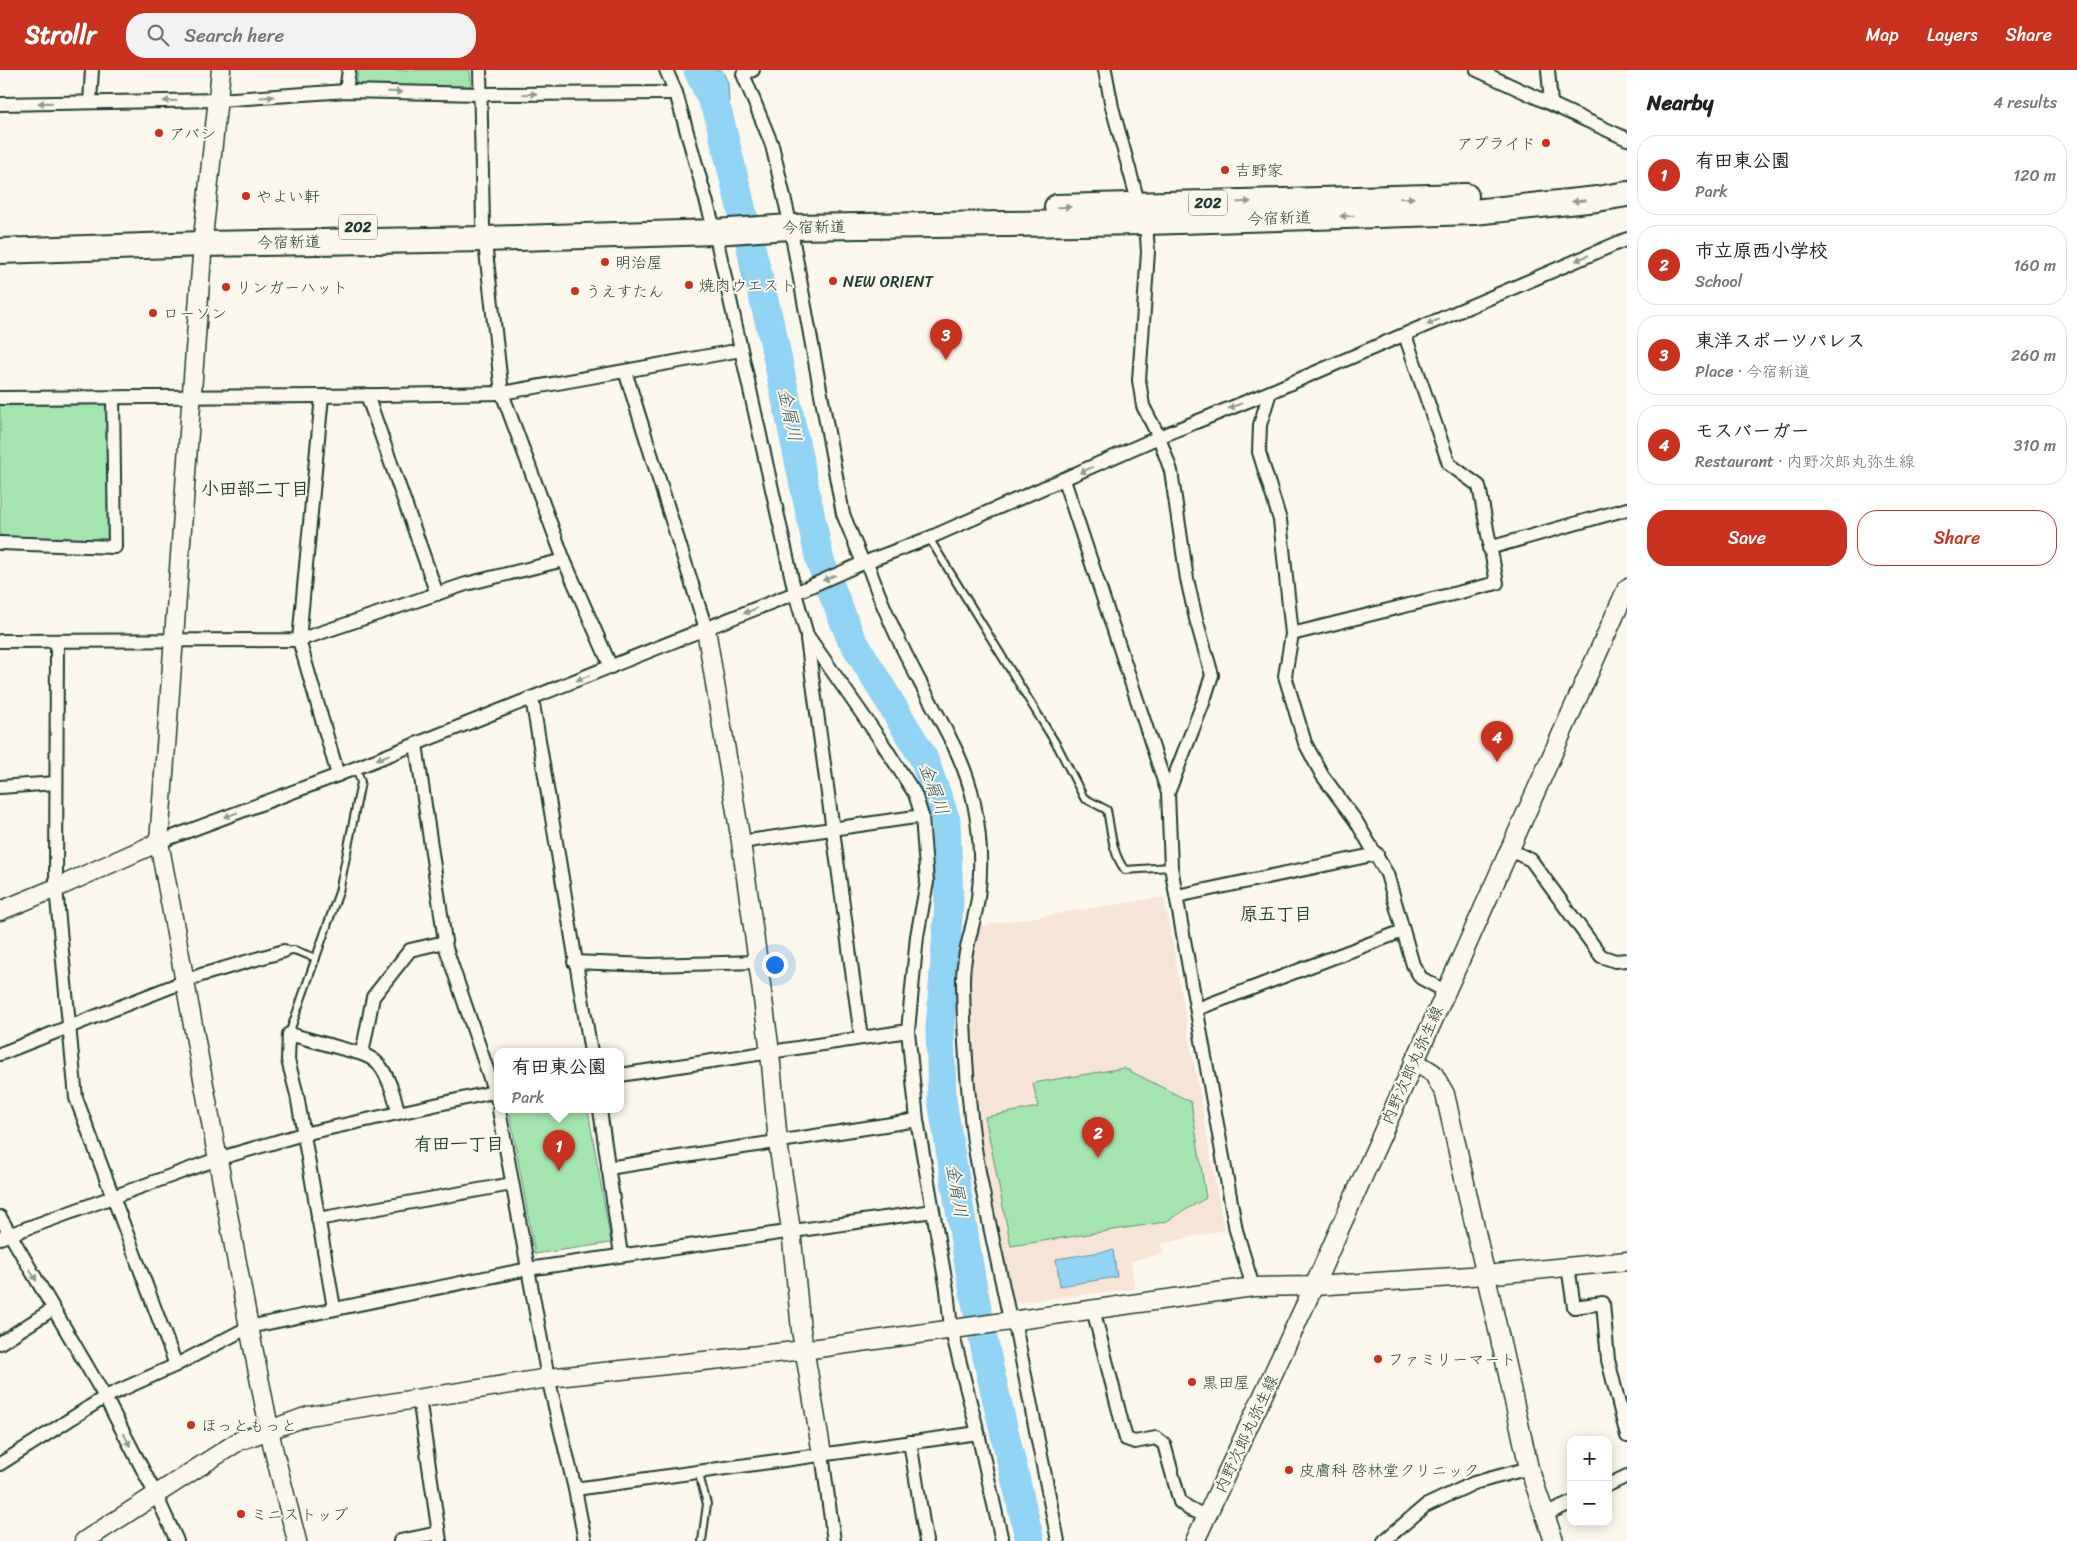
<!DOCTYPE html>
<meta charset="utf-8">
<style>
body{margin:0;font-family:Sriracha,"Klee One",sans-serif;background:#f2f2f2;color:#202124}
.controls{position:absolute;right:15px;bottom:15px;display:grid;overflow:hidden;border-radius:10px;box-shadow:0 2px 12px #0003}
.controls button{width:45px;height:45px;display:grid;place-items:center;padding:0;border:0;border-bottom:1px solid #e0e0e0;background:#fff;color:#202124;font:25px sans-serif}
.you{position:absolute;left:774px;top:894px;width:18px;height:18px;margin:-12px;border:4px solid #fff;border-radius:50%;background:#1a73e8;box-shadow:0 0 0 8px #1a73e833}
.badge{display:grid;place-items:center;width:32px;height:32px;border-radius:50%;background:#c8321e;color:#fff;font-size:16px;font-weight:700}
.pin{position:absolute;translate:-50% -41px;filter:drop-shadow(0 1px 2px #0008)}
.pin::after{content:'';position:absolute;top:26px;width:18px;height:15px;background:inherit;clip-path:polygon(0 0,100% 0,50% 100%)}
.popup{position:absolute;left:494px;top:978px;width:130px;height:65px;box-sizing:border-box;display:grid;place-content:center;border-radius:10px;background:#fff;filter:drop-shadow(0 1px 4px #0005);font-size:16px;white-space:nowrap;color:#757577}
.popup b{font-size:19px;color:#202124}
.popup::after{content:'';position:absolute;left:50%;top:100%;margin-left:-10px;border:10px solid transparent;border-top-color:#fff}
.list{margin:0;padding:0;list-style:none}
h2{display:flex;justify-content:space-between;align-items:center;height:65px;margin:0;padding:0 20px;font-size:21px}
h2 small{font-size:16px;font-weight:400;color:#757577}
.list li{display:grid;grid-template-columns:32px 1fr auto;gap:15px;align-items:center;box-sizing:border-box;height:80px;margin:0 10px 10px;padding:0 10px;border:1px solid #e0e0e0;border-radius:20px}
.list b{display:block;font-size:19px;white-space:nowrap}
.list p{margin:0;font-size:16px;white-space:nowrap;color:#757577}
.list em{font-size:16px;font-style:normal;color:#757577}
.actions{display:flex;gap:10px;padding:15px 20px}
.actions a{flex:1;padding:11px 0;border:1px solid #c8321e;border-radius:20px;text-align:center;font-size:18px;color:#c8321e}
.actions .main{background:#c8321e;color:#fff}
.icon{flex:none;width:28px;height:28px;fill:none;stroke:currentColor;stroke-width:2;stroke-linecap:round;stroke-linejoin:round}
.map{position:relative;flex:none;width:1627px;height:1471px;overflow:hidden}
header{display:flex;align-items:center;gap:30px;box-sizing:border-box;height:70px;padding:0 25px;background:#c8321e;color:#fff}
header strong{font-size:24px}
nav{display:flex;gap:28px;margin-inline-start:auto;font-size:18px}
.search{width:350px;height:45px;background:#f2f2f2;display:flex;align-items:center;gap:12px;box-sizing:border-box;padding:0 18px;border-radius:20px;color:#757577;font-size:19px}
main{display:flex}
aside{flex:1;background:#fff}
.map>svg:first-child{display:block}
.built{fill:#f6e4d6}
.green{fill:#a4e4ae;stroke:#629071}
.water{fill:#91d3f3;stroke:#6397a7}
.pier{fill:#fbf7ec}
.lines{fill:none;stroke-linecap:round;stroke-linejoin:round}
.river{stroke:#91d3f3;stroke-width:29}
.lane-casing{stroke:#1f3d34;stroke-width:10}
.street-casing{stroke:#1f3d34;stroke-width:16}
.secondary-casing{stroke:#1f3d34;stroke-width:21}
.highway-casing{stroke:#1f3d34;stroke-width:28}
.lane{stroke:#fbf7ec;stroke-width:6}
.street{stroke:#fbf7ec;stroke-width:12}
.secondary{stroke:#fbf7ec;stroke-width:18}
.highway{stroke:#fbf7ec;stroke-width:24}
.oneway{fill:#8d9a90}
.poi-dot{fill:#c8321e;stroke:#fbf7ec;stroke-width:2}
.labels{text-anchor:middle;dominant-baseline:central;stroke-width:4;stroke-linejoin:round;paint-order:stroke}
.shield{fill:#fbf7ec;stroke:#61756b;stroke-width:1}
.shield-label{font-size:15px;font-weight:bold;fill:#1f3d34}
.poi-label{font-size:16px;fill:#1f3d34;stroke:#fbf7ec;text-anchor:start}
.street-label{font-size:16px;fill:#1f3d34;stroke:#fbf7ec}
.water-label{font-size:18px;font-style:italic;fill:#365b5a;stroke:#fbf7ec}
.neighbourhood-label{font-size:18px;font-weight:bold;fill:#1f3d34;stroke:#fbf7ec}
</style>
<header>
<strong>Strollr</strong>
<div class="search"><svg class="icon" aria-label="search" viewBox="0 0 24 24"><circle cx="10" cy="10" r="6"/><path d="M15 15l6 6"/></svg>Search here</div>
<nav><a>Map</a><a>Layers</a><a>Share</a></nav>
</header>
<main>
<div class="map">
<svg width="1627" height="1471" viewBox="0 0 1627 1471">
<rect width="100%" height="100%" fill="#fbf7ec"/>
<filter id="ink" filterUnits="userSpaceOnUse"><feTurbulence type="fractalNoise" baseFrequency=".02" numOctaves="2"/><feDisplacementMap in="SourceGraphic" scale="10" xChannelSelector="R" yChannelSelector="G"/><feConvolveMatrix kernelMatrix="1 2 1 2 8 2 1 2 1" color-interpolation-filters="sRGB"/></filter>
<g filter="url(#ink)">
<polygon class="built" points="1164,827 1224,1160 1161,1174 1163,1184 1131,1191 1135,1219 1014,1233 971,1016 967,894 979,856"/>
<g class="green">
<polygon points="358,0 470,0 471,16 356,16"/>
<polygon points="0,333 108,333 110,472 0,469"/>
<polygon points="1124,998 1191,1032 1206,1128 1165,1152 1011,1176 985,1047 1038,1037 1033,1013"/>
<polygon points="509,1040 588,1040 611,1173 535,1184"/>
</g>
<g class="water">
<polygon points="696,0 722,0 728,13 734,129 762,216 744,213 726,122 721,54 708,7"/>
<polygon points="1113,1180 1117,1207 1060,1216 1056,1189"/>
</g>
<polygon class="pier" points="737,129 753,181 735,181 725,130"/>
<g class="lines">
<polyline class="river" points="698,0 718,43 773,267 820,491 850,566 923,687 946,750 949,833 940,958 942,1030 971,1208 989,1297 1030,1471"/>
<defs>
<g id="lane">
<path d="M 929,468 L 1058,677 L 1084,728 L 1107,740 C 1111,760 1112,784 1125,800 L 1171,797"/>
<polyline points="284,881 294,880 316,888"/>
<polyline points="289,964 339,822 361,712 356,698"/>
<polyline points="698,1401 707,1434 702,1471"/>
</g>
<g id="street">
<polyline points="480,0 483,155 502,323 564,490 611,597"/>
<polyline points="753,0 743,4 772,75 788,144 843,444 863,493"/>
<polyline points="1105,0 1112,37 1139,135 1146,152 1148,182 1139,310 1143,336 1159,367 1171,401 1187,509 1196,549 1212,605 1203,633 1168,723 1171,797 1236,1160 1253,1217"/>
<polyline points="1477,0 1627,69"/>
<polyline points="1548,0 1551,33"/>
<polyline points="346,21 349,0"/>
<polyline points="90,32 92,0"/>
<polyline points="0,34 219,30 346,21 481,24 676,23"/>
<polyline points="625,301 706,559"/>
<polyline points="1270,322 1260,355 1259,382 1280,450 1292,564 1285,606 1305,673 1322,705 1356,751 1387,804 1413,895 1421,908 1445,921"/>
<polyline points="367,325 437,524"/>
<polyline points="322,326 299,570 338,705"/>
<polyline points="0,328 322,326 502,323 741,280"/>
<polyline points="1064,410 1168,723"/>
<polyline points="0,473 115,477 113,328"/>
<polyline points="1489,478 1627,439"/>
<path d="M 867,492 C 881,534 900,575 921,614 C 942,654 965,689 974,733 C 980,763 982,798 978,828 C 974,857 962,884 963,914 C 964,966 967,1020 974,1072 C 983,1131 998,1191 1010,1250"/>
<polyline points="1292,564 1497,513 1479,416 1449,394 1405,265"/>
<polyline points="807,569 861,967"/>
<polyline points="0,571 299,570 466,514 564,490"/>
<polyline points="57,571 56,818 76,1028 176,1295"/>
<polyline points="532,628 591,982"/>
<polyline points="416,674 446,878 497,1029"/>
<polyline points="0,717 56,713"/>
<polyline points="159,772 338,705 795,523 863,493 929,468 1159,367 1270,322 1627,169"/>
<polyline points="741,772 922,746"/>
<polyline points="1510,780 1531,790 1601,886 1615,891 1627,890"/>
<polyline points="1177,826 1377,784"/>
<polyline points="574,892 650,895 758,892"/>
<polyline points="1197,939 1403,861"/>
<polyline points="908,961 917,1050 947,1220 951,1258 978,1363 1002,1471"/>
<polyline points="0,984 201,905 284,881"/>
<path d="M 362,984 C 367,986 373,989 376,992 C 387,1000 396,1030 398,1043"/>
<polyline points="620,1005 908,961 917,866 927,812 922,746 915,724 881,671 807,565 795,523 715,162 676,23 666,0"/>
<polyline points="499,1040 548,1308 575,1419 585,1471"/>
<polyline points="600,1040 621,1185"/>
<polyline points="608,1098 917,1050"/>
<polyline points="0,1147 105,1327 156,1425 177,1471"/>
<polyline points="318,1149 512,1114"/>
<polyline points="0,1168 217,1089 303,1064 498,1021"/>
<polyline points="1569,1203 1574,1237 1603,1233 1608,1290 1627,1366"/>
<polyline points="334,1238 297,1025 288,990 289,964 362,984 373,927 410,880 445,872"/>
<polyline points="1093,1239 1126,1369 1135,1372 1156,1368 1164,1374 1180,1432 1189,1439 1208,1446"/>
<polyline points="1014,1250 1058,1471"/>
<polyline points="0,1273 53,1239"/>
<polyline points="419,1328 440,1471"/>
<polyline points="910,1372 926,1471"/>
<polyline points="822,1384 834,1471"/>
<polyline points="0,1394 105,1327 176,1295 249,1257 528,1199 933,1141"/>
<polyline points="1608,1415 1627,1406"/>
<polyline points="575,1419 978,1363"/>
<polyline points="1544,1445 1571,1433"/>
<polyline points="400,1471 438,1463"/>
<polyline points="1384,1471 1425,1436 1474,1413 1529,1398"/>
</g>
<g id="secondary">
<polyline points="221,0 204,158 159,772 249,1257 273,1378 297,1471"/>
<polyline points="706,559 741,772 758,892 770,982 778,1073 791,1160 801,1260 822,1384"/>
<polyline points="0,841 56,818 159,772"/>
<polyline points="1414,991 1433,1003 1445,1024 1529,1398 1554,1471"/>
<polyline points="84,1471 239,1371 308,1346 548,1308 804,1280 1253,1217 1314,1216 1485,1205 1627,1191"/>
<polyline points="1195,1471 1314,1216 1627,518"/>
</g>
<g id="highway">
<polyline points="1057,137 1466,126"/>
<polyline points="0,181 203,174 484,169 715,162 790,157 1146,152 1474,142 1597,129 1627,124"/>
</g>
</defs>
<use href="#lane" class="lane-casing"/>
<use href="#street" class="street-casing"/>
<use href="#secondary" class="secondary-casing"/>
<use href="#highway" class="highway-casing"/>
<use href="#lane" class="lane"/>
<use href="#street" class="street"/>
<use href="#secondary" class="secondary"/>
<use href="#highway" class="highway"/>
</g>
<defs><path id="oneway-solid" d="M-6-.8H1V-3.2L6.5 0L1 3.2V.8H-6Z" transform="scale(1.25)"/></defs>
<g class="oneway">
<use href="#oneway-solid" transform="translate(395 22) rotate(1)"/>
<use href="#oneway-solid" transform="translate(530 24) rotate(-1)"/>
<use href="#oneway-solid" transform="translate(267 27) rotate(-4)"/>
<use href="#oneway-solid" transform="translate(170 31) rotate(179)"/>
<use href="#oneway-solid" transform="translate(45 33) rotate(179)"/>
<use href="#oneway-solid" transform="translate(1407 128) rotate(-2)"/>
<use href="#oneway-solid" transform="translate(1579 131) rotate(174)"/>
<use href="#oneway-solid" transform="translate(1244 132) rotate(-2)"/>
<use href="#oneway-solid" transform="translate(1064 137) rotate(-2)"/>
<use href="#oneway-solid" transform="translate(1347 146) rotate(178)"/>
<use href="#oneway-solid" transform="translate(1582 188) rotate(157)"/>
<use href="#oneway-solid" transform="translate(1433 252) rotate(157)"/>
<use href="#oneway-solid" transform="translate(1235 336) rotate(158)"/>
<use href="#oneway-solid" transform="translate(1086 400) rotate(155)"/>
<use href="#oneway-solid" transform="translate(829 508) rotate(156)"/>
<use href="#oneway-solid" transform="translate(750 541) rotate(158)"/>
<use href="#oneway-solid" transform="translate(583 608) rotate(159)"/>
<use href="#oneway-solid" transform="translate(383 687) rotate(158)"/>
<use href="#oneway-solid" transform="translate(231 745) rotate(160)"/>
<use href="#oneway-solid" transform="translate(33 1205) rotate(60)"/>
<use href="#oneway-solid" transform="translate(127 1370) rotate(63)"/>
</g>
</g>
<g class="poi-dot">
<circle cx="159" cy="63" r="5"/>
<circle cx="1546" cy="73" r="5"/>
<circle cx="1225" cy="100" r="5"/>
<circle cx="246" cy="126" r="5"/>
<circle cx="605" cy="192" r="5"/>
<circle cx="833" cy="211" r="5"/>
<circle cx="689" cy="215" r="5"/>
<circle cx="226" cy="217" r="5"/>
<circle cx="575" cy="221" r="5"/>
<circle cx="153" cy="243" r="5"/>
<circle cx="1378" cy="1289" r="5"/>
<circle cx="1192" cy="1312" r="5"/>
<circle cx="191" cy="1355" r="5"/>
<circle cx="1289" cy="1400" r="5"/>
<circle cx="241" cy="1444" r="5"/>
</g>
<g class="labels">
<g class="shield">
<rect x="1189" y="120.5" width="38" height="25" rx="4"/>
<rect x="339" y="144.5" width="38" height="25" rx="4"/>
</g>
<g class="shield-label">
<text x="1208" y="133">202</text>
<text x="358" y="157">202</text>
</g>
<g class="poi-label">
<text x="169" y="63">アバシ</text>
<text x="1536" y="73" text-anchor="end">アプライド</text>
<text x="1235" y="100">吉野家</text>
<text x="256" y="126">やよい軒</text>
<text x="615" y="192">明治屋</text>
<text x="843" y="211">NEW ORIENT</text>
<text x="699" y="215">焼肉ウエスト</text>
<text x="236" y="217">リンガーハット</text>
<text x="585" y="221">うえすたん</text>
<text x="163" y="243">ローソン</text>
<text x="1388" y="1289">ファミリーマート</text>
<text x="1202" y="1312">黒田屋</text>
<text x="201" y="1355">ほっともっと</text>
<text x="1299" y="1400">皮膚科 啓林堂クリニック</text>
<text x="251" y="1444">ミニストップ</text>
</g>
<g class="street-label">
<text transform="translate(1279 148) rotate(-2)">今宿新道</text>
<text transform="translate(814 157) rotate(-1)">今宿新道</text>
<text transform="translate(289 172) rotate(-1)">今宿新道</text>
<text transform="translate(1412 995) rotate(-66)">内野次郎丸弥生線</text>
<text transform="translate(1246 1364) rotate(-65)">内野次郎丸弥生線</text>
</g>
<g class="water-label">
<text transform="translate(790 345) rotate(78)">金屑川</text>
<text transform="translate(934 719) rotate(70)">金屑川</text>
<text transform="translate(957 1121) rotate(81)">金屑川</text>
</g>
<g class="neighbourhood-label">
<text x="255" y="419">小田部二丁目</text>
<text x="1276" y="844">原五丁目</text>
<text x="459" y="1074">有田一丁目</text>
</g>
</g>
</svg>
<div class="controls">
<button>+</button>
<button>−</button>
</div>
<div class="you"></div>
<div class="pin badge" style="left:559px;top:1101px">1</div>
<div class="popup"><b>有田東公園</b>Park</div>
<div class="pin badge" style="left:1098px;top:1088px">2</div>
<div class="pin badge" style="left:946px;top:290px">3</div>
<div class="pin badge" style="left:1497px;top:692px">4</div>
</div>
<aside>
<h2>Nearby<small>4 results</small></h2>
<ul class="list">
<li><span class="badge">1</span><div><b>有田東公園</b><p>Park</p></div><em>120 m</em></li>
<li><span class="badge">2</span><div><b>市立原西小学校</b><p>School</p></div><em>160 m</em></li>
<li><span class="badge">3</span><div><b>東洋スポーツパレス</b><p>Place · 今宿新道</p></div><em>260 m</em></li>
<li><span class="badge">4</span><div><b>モスバーガー</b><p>Restaurant · 内野次郎丸弥生線</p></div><em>310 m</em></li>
</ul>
<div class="actions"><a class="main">Save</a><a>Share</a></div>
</aside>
</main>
